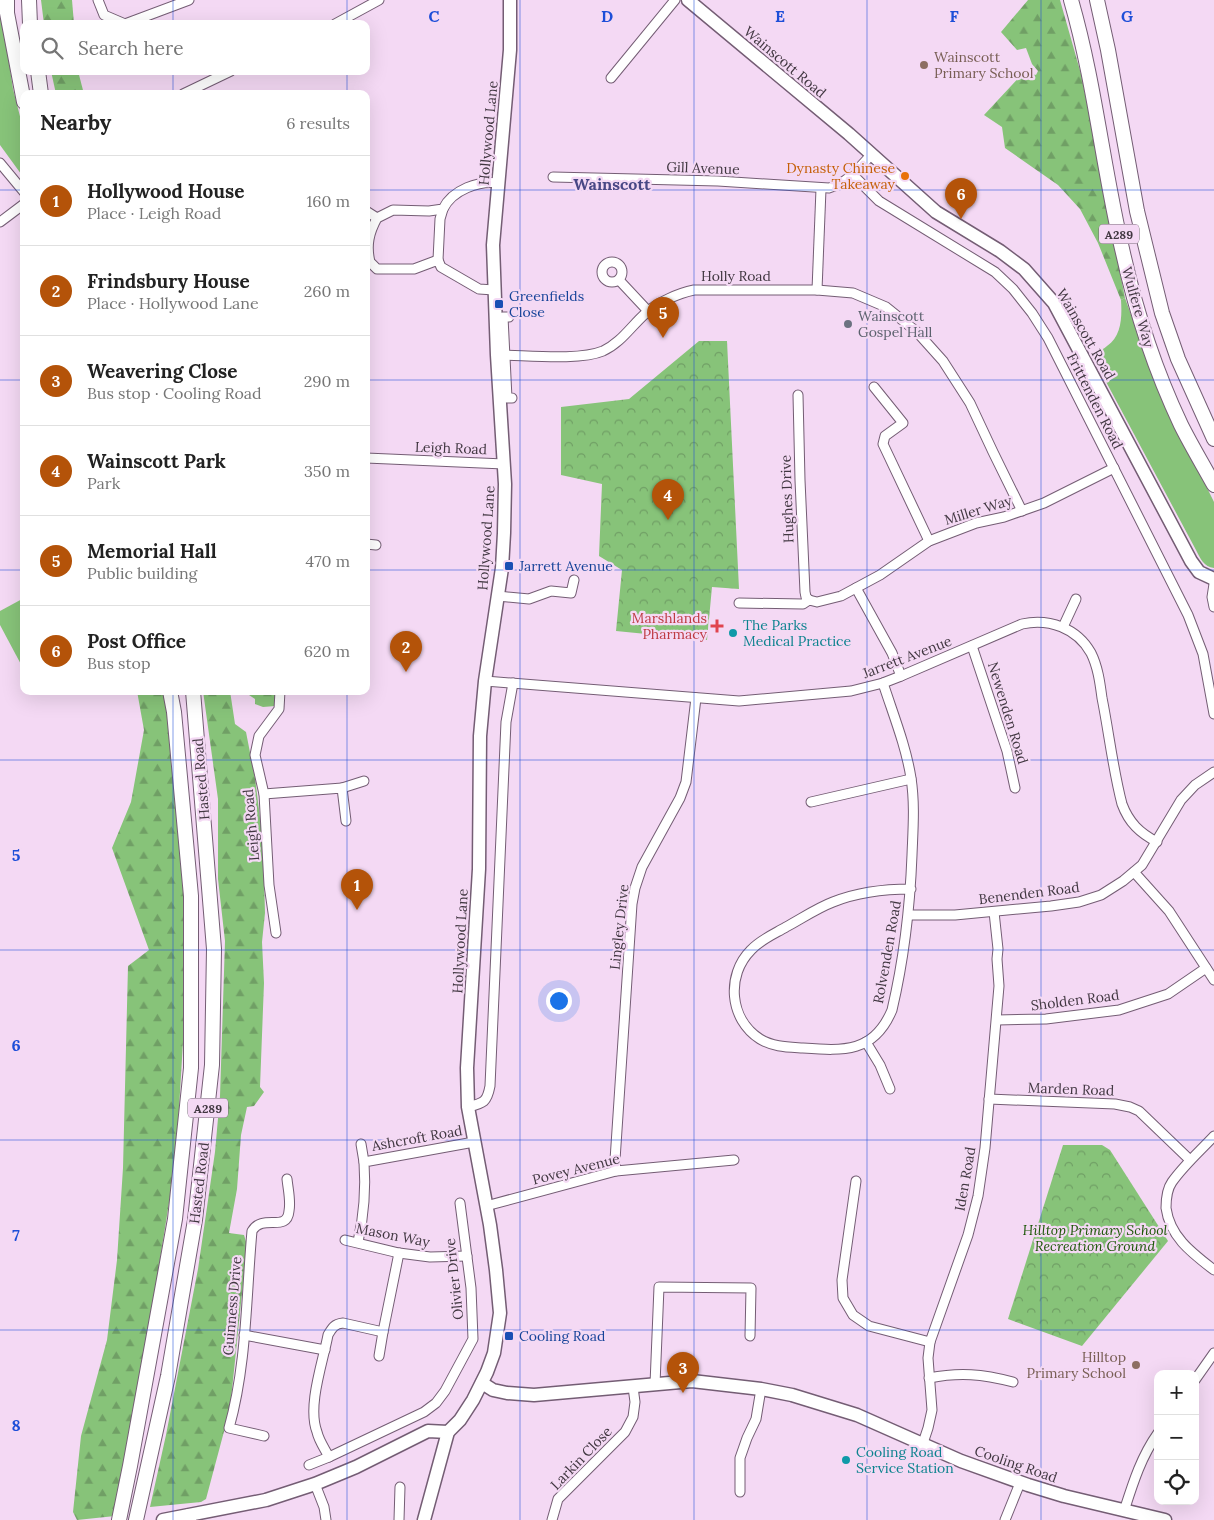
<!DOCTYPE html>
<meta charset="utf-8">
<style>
body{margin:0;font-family:Lora,serif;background:#f2f2f2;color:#222}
.controls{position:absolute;right:15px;bottom:15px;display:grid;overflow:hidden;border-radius:10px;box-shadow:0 5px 20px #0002}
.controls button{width:45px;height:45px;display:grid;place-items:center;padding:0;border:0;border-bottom:1px solid #e0e0e0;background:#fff;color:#222;font:25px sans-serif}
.you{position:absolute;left:558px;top:1000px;width:18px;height:18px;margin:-12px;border:4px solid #fff;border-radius:50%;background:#1a73e8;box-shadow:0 0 0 8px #1a73e833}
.badge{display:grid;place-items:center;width:32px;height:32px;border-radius:50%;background:#b45309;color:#fff;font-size:16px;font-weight:700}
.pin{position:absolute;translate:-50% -41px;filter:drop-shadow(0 1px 2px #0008)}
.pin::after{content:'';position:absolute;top:26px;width:18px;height:15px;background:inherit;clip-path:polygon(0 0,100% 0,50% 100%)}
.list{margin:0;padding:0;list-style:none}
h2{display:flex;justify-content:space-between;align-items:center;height:65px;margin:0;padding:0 20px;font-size:21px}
h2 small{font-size:16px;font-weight:400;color:#767676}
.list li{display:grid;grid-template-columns:32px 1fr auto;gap:15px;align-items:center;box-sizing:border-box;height:90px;padding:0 20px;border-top:1px solid #e0e0e0}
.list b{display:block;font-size:19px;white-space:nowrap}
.list p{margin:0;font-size:16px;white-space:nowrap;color:#767676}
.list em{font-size:16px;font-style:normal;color:#767676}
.icon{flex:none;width:28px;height:28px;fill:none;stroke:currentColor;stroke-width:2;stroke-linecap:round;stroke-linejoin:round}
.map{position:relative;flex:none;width:1214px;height:1520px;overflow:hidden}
.search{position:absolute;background:#fff;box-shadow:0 5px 20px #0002;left:20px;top:20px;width:350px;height:55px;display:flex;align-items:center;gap:12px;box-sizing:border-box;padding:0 18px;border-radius:10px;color:#767676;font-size:19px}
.panel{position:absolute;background:#fff;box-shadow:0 5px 20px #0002;left:20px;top:90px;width:350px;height:605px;border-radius:10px}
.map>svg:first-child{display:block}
.grass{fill:#87c379}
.forest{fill:url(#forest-firs)}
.park{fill:url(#park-crowns)}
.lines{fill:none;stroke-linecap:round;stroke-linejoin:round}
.street-casing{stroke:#745d74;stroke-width:11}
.secondary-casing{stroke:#745d74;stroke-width:15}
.primary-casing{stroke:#745d74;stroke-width:16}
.street{stroke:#fff;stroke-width:9}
.secondary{stroke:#fff;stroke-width:12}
.primary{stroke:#fff;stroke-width:14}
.grid{fill:none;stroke:#1d4ed8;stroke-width:1;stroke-opacity:0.55}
.education-dot{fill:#8d6e63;stroke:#f4d9f4;stroke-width:2}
.food-dot{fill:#e8710a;stroke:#f4d9f4;stroke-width:2}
.transit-dot{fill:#1a4fb4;stroke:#f4d9f4;stroke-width:2}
.worship-dot{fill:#6b7280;stroke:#f4d9f4;stroke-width:2}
.health-dot{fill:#e0444e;stroke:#f4d9f4;stroke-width:2}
.culture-dot{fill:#0f9aa8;stroke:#f4d9f4;stroke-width:2}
.labels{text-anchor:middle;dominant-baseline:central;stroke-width:4.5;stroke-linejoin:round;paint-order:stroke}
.shield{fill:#f4d9f4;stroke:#776877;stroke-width:1}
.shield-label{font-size:12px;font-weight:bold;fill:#413741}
.education-label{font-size:14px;fill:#785e54;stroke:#f4d9f4;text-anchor:start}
.street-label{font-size:14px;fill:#413741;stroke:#f4d9f4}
.food-label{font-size:14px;fill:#c56008;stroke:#f4d9f4;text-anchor:end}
.transit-label{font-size:14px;fill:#164399;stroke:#f4d9f4;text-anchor:start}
.worship-label{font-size:14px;fill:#5b616d;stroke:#f4d9f4;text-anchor:start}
.health-label{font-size:14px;fill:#be3a42;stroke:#f4d9f4;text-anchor:end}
.culture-label{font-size:14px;fill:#0d838f;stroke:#f4d9f4;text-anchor:start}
.park-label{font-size:14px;font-style:italic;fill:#1c5707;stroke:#f4d9f4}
.quarter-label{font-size:16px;font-weight:bold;fill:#484785;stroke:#f4d9f4}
.grid-label{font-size:16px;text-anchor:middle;font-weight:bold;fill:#1d4ed8;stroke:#f4d9f4;stroke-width:4.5;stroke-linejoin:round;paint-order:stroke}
</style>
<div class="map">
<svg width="1214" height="1520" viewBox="0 0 1214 1520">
<defs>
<pattern id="forest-firs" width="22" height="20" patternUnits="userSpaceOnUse" patternTransform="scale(1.25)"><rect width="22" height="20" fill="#87c379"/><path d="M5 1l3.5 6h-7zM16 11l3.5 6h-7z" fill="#709f65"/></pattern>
<pattern id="park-crowns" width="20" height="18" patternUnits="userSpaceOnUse" patternTransform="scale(1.25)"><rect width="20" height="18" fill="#87c379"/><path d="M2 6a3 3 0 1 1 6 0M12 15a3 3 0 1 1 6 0" fill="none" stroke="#709f65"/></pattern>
</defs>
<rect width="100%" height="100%" fill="#f4d9f4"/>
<g class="grass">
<polygon points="0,0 13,89 24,132 24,178 0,145"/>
<path d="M 1125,298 L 1157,387 L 1214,502 L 1214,568 C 1204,567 1200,558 1196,550 L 1096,363 L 1097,353 C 1100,350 1104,349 1107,346 C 1122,336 1122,316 1121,300 Z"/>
<polygon points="24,598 24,670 0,625 0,611"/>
</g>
<g class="forest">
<polygon points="41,0 72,0 74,24 44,24"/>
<polygon points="1028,0 1060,0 1081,74 1125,298 1121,300 1098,243 1080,209 1058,185 1005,148 1002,127 984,115 1025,71 1036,75 1038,71 1032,64 1026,48 1017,50 1001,32"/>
<polygon points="51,71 78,71 84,94 56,94"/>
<polygon points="137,691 165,691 181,829 187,975 176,1159 139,1391 115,1516 77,1520 73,1512 81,1436 107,1340 117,1260 123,1168 128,966 149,950 112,848 131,802 144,730"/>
<polygon points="203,691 230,691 235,724 246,732 255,778 263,842 265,913 262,942 264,983 260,1087 264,1092 254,1106 247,1107 241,1135 237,1189 229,1233 244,1235 247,1245 230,1409 206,1499 201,1502 150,1507 166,1435 198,1269 215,1152 220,1096 225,941 218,879 218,799"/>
<polygon points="243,691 277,691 275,706 263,707 255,704 255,699"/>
</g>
<g class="park">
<polygon points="699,341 727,341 739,589 712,587 707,640 616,631 622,570 599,556 602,484 561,475 561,407 629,399"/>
<polygon points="1063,1145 1102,1145 1110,1150 1168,1241 1082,1346 1008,1319"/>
</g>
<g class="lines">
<defs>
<g id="street">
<polyline points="98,0 104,15 125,24 189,0"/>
<polyline points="335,24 379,0"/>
<polyline points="611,78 675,0"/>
<polyline points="183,94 231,71"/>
<polyline points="0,163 24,192"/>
<polyline points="853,175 879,201 995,272 1013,289 1032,313 1048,338 1188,615 1203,654 1214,714"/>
<path d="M 553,177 L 718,181 L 829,188 C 847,183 858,169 871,155"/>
<polyline points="366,211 377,218"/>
<polyline points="0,222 24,204"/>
<polyline points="438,260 440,219 443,209"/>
<circle cx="612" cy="272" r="10"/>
<polyline points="619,280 648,311"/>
<path d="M 494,290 L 479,289 L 441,267 L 438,260 L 414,269 L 377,269 L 370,262 C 366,245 369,233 377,218 L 393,210 L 429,211 L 443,209 C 452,190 479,180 499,183"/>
<polyline points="817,290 821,189"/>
<polyline points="509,317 503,317 507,398 512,398"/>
<path d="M 497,355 C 525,355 579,361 603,351 C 621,343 632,325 646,313 C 656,303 679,293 694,290 L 817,290 L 853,293 L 886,307 L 917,332 L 943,361 L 970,403 L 993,452 L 1022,511"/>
<polyline points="874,387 903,423 885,436 883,444 929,541"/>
<polyline points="798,395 800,480 805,592 806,597 809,600"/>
<polyline points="366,458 504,464"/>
<polyline points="366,544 376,545"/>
<polyline points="1214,584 1212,597 1214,607"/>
<polyline points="856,588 892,653 901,676"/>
<polyline points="498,596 529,599 551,591 571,593 574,580"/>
<polyline points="739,603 803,604 809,600 817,602 841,596 880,575 929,541 976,523 1004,517 1044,503 1114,468"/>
<polyline points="1063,627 1076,599"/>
<polyline points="972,646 1007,751 1015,788"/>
<path d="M 485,681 L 739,701 L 851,691 L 883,683 L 901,676 L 1022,624 C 1049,618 1077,628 1091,653 C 1098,667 1100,683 1102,698 C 1109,733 1113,770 1122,804 C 1129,823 1140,833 1157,842"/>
<path d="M 883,683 C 893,714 906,746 911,778 C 915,804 913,829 912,855 C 910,907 904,959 892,1010 C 874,1053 844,1051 803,1048 C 788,1047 773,1047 760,1039 C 729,1019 726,975 751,950 C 760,940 774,934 786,927 C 801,919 817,908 833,902 C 858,892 884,889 911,889"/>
<polyline points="342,788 364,781"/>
<polyline points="264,794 342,788 346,821"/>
<polyline points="811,802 911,779"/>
<polyline points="1134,872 1169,911 1214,980"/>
<polyline points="909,915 955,915 1051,906 1079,902 1101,895 1123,881 1142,865 1181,800 1195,785 1214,772"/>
<polyline points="276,933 269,885 264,794 255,755 259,736 279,709 280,691"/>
<polyline points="997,1020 1046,1019 1119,1010 1168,994 1206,968"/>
<polyline points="866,1042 880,1065 890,1089"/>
<polyline points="989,1099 1115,1104 1130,1107 1139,1111 1190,1160"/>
<path d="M 468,1107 C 484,1103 487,1102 490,1086 L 506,722 L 513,683"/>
<path d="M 1214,1136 C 1200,1151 1184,1165 1172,1182 C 1167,1189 1166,1200 1166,1208 C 1170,1237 1192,1253 1214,1270"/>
<polyline points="361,1144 364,1162"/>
<polyline points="616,1171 615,1160 619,1100 632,904 635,888 642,867 680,798 686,782 696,698"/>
<polyline points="856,1181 842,1280 843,1298 853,1315 869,1326 930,1342"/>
<polyline points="486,1206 616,1171 734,1160"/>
<polyline points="345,1240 399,1253 430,1257 467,1256"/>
<path d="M 358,1242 C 364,1215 366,1190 364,1162 L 474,1142"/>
<polyline points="244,1335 325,1350"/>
<polyline points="379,1356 383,1332"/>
<path d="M 929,1378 C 960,1372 982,1374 1013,1382"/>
<polyline points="1195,1380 1214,1353"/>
<polyline points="655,1384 659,1287 751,1288 750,1336"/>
<path d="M 264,1436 L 229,1428 C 247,1364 246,1296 252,1231 C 263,1213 287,1233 289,1211 C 291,1201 288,1189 287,1179"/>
<polyline points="923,1443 928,1428 932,1410 928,1358 930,1342 968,1235 978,1196 985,1148 999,986 997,959 998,949 994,912"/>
<polyline points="329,1457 424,1412 436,1403 445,1391 473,1339 471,1288 460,1203"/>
<path d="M 309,1465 L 329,1457 C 325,1449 319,1441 317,1432 C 307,1406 323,1362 328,1335 C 332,1328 334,1324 343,1323 L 383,1332 L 399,1253"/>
<polyline points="315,1484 324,1507 326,1520"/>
<polyline points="740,1492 740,1458 747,1438 756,1419 761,1389"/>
<path d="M 1124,1511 C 1133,1483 1141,1457 1158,1433"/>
<polyline points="399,1520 400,1487"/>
<polyline points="552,1520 558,1499 625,1432 633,1417 635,1402 633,1387"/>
<polyline points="1005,1520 1020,1483"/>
</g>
<g id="secondary">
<polyline points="688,0 849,134 936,212 1000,251 1024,269 1054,303 1191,561 1199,572 1214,579"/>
<polyline points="482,1383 493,1390 507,1393 534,1395 692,1381 761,1389 792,1395 857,1415 961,1461 1028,1485 1064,1496 1165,1520"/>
<polyline points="163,1520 266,1500 315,1484 356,1467 428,1431 448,1432"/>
<polyline points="424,1520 448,1432 460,1420 473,1400 487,1372 494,1353 500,1313 496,1270 490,1225 468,1107 467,1068 479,869 480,736 485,681 502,568 504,533 505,484 497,355 493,245 510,50 510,0"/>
</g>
<g id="primary">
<polyline points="7,0 7,13 24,102"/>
<polyline points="29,0 30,24"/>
<path d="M 1071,0 C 1095,83 1103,169 1123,253 C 1136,312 1155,370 1181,425 C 1191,445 1203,465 1214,485"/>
<polyline points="1097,0 1108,50 1137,211 1162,313 1178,359 1214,439"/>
<polyline points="38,71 41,94"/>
<polyline points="119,1520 130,1466 175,1219 191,1068 191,896 174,712 170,691"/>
<polyline points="136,1520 168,1376 195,1220 212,1065 214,949 193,691"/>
<polyline points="189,1520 189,1516"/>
</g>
</defs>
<use href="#street" class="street-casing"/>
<use href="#secondary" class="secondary-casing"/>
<use href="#primary" class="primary-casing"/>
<use href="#street" class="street"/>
<use href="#secondary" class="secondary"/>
<use href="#primary" class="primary"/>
</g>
<path class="grid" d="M 173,0 L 173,24M 347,0 L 347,24M 520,0 L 520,1520M 694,0 L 694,1520M 867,0 L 867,1520M 1041,0 L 1041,1520M 173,71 L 173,94M 347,71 L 347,94M 0,190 L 24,190M 366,190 L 1214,190M 0,380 L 24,380M 366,380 L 1214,380M 0,570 L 24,570M 366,570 L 1214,570M 173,691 L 173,1520M 347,691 L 347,1520M 0,760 L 1214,760M 0,950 L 1214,950M 0,1140 L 1214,1140M 0,1330 L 1214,1330"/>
<g class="education-dot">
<circle cx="924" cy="65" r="5"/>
<circle cx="1136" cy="1365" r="5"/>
</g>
<circle class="food-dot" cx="905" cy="176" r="5"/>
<g class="transit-dot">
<rect x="494" y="299" width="10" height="10" rx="2.5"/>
<rect x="504" y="561" width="10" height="10" rx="2.5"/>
<rect x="504" y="1331" width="10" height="10" rx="2.5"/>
</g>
<circle class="worship-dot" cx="848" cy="324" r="5"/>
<path class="health-dot" d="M714.5 618.5h5v5h5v5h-5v5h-5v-5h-5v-5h5z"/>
<g class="culture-dot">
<circle cx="733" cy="633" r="5"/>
<circle cx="846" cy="1460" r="5"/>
</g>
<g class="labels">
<g class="shield">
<rect x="1099" y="224.5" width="40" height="19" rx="4"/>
<rect x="188" y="1098.5" width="40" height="19" rx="4"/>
</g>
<g class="shield-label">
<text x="1119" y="234">A289</text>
<text x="208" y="1108">A289</text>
</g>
<g class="education-label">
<text x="934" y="57">Wainscott<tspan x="934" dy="16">Primary School</tspan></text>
<text x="1126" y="1357" text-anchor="end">Hilltop<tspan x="1126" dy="16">Primary School</tspan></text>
</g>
<g class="street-label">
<text transform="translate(785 62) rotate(40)">Wainscott Road</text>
<text transform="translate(488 133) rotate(-85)">Hollywood Lane</text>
<text transform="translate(703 168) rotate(2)">Gill Avenue</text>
<text x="736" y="276">Holly Road</text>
<text transform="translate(1138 307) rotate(74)">Wulfere Way</text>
<text transform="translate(1086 334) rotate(60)">Wainscott Road</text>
<text transform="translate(1095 401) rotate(63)">Frittenden Road</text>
<text transform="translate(451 448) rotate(2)">Leigh Road</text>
<text transform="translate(787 499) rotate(-92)">Hughes Drive</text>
<text transform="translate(978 510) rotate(-17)">Miller Way</text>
<text transform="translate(486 538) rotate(-86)">Hollywood Lane</text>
<text transform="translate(907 657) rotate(-21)">Jarrett Avenue</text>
<text transform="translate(1008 713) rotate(73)">Newenden Road</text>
<text transform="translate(201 779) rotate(-95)">Hasted Road</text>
<text transform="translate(251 825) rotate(-95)">Leigh Road</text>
<text transform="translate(1029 893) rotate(-7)">Benenden Road</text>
<text transform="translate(619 927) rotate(-84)">Lingley Drive</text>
<text transform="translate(460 941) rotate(-87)">Hollywood Lane</text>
<text transform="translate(887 952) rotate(-80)">Rolvenden Road</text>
<text transform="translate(1075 1000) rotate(-7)">Sholden Road</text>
<text transform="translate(1071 1089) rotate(2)">Marden Road</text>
<text transform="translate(417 1138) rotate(-10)">Ashcroft Road</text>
<text transform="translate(576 1169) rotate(-14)">Povey Avenue</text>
<text transform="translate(965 1179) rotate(-80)">Iden Road</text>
<text transform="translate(199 1183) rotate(-83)">Hasted Road</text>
<text transform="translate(393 1235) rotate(11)">Mason Way</text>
<text transform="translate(454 1279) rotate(-96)">Olivier Drive</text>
<text transform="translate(232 1306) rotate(-85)">Guinness Drive</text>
<text transform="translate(581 1458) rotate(-46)">Larkin Close</text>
<text transform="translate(1016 1464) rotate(19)">Cooling Road</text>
</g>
<g class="food-label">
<text x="895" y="168">Dynasty Chinese<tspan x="895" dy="16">Takeaway</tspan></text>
</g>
<g class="transit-label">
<text x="509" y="296">Greenfields<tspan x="509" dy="16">Close</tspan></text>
<text x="519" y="566">Jarrett Avenue</text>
<text x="519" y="1336">Cooling Road</text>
</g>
<g class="worship-label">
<text x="858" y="316">Wainscott<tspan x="858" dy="16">Gospel Hall</tspan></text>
</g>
<g class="health-label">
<text x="707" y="618">Marshlands<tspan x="707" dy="16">Pharmacy</tspan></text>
</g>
<g class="culture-label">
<text x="743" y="625">The Parks<tspan x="743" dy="16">Medical Practice</tspan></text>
<text x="856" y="1452">Cooling Road<tspan x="856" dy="16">Service Station</tspan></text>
</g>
<g class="park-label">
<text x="1095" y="1230">Hilltop Primary School<tspan x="1095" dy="16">Recreation Ground</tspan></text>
</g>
<g class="quarter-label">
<text x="612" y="184">Wainscott</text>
</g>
</g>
<g class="grid-label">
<text x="434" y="22">C</text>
<text x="607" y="22">D</text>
<text x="780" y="22">E</text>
<text x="954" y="22">F</text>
<text x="1127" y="22">G</text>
<text x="16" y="861">5</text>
<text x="16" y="1051">6</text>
<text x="16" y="1241">7</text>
<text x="16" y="1431">8</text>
</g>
</svg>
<div class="controls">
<button>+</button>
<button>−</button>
<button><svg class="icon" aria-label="locate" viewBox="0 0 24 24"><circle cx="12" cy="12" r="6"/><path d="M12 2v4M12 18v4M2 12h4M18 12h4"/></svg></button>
</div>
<div class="you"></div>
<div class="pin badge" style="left:357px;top:910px">1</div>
<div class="pin badge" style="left:406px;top:672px">2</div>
<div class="pin badge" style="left:683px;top:1393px">3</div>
<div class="pin badge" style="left:668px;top:520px">4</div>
<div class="pin badge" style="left:663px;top:338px">5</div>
<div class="pin badge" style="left:961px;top:219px">6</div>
<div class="search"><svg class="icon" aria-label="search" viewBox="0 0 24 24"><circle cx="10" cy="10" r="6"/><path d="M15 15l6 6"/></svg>Search here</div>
<section class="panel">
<h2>Nearby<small>6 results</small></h2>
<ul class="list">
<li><span class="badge">1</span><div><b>Hollywood House</b><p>Place · Leigh Road</p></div><em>160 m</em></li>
<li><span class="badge">2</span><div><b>Frindsbury House</b><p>Place · Hollywood Lane</p></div><em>260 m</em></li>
<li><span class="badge">3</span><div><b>Weavering Close</b><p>Bus stop · Cooling Road</p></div><em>290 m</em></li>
<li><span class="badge">4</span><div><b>Wainscott Park</b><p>Park</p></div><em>350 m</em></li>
<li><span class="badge">5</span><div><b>Memorial Hall</b><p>Public building</p></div><em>470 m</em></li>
<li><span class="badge">6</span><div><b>Post Office</b><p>Bus stop</p></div><em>620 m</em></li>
</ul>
</section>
</div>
